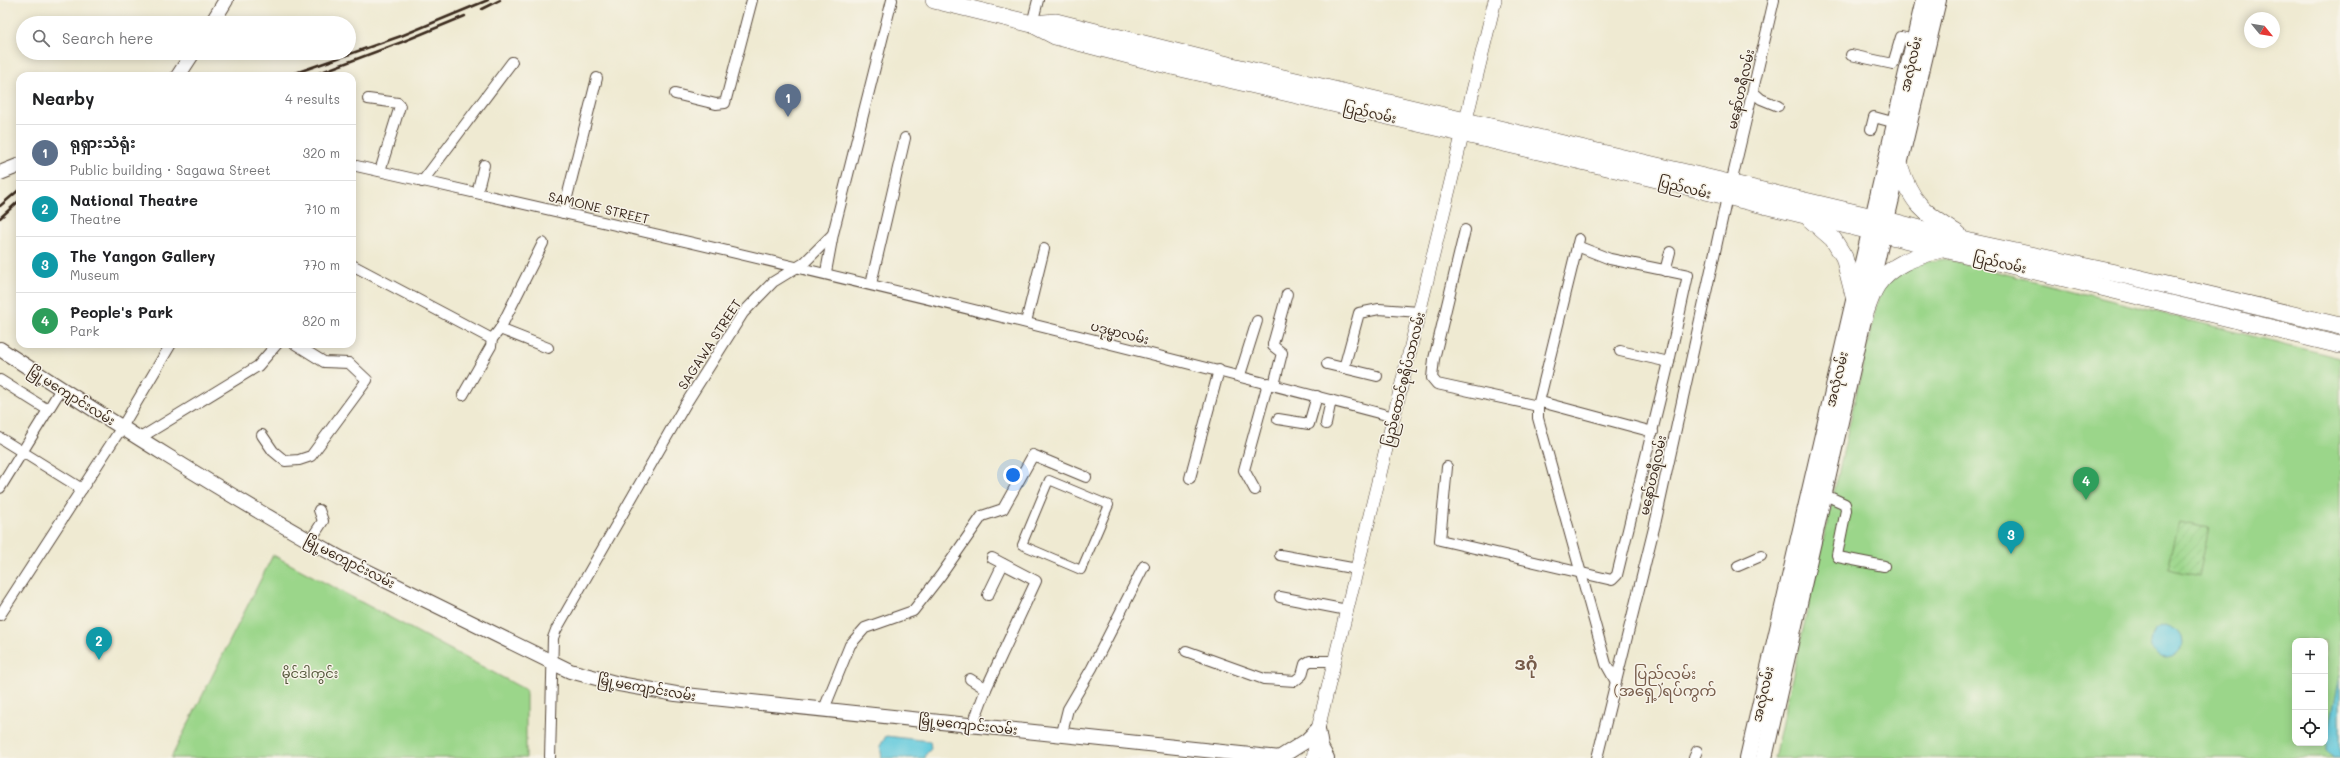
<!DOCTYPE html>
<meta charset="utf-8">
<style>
body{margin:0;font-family:Mali,"Noto Sans Myanmar",sans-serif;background:#f2f2f2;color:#202124}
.controls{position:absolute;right:12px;bottom:12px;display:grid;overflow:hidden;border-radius:8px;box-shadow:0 2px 10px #0003}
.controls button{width:36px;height:36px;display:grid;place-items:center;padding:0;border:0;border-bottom:1px solid #e0e0e0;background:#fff;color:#202124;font:20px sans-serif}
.compass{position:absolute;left:2244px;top:12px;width:36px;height:36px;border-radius:50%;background:#fff;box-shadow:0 2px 10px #0003;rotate:120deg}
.you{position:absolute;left:1013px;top:475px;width:14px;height:14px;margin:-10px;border:3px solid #fff;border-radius:50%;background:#1a73e8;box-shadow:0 0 0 6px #1a73e833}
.badge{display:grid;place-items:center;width:26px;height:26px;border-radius:50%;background:#b5179e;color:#fff;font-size:13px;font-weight:700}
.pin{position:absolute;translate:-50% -33px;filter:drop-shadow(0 1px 2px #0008)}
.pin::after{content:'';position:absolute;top:21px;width:14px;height:12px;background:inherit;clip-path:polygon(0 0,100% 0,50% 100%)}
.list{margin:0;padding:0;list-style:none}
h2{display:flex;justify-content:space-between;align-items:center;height:52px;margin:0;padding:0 16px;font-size:17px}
h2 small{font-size:13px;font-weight:400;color:#757577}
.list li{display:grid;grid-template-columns:26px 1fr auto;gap:12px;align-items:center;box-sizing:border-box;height:56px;padding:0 16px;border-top:1px solid #e0e0e0}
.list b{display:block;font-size:15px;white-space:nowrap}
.list p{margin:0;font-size:13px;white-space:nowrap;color:#757577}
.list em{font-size:13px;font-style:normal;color:#757577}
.icon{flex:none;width:22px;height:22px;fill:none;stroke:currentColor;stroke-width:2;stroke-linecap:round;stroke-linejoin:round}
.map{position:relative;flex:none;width:2340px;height:758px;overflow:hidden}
.search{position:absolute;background:#fff;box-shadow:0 2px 10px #0003;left:16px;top:16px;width:340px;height:44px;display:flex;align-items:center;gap:10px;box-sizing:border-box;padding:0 14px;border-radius:22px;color:#757577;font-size:15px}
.panel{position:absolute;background:#fff;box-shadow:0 2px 10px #0003;left:16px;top:72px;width:340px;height:276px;border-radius:12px}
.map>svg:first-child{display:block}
.park{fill:#9bd68a;stroke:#6b8054;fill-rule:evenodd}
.garden{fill:url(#garden-furrows);stroke:#6b8054}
.water{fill:#60c9dc;stroke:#4e7a7d}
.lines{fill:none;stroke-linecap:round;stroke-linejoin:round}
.pedestrian-casing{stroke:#564739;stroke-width:10}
.minor-casing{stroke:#564739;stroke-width:12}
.tertiary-casing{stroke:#564739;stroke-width:14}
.secondary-casing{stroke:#564739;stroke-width:16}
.primary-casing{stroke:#564739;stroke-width:18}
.trunk-casing{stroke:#564739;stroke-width:18}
.pedestrian{stroke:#fff;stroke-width:8}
.minor{stroke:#fff;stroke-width:10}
.tertiary{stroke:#fff;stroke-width:13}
.secondary{stroke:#fff;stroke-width:14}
.primary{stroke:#fff;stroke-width:16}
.trunk{stroke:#fff;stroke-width:17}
.rail{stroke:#3b2a1e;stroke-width:2.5}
.labels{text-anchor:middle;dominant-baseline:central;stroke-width:3;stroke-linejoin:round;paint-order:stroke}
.street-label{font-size:13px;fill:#3b2a1e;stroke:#f7f3e8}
.park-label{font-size:13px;fill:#535539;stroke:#f7f3e8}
.quarter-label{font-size:15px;fill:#775c4a;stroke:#f7f3e8}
.district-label{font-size:17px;font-weight:bold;fill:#775c4a;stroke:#f7f3e8}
</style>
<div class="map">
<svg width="2340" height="758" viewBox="0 0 2340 758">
<defs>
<pattern id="garden-furrows" width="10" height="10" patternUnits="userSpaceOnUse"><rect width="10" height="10" fill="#9bd68a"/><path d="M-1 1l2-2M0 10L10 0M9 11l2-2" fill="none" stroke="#86b877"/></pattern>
</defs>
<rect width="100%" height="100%" fill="#f7f3e8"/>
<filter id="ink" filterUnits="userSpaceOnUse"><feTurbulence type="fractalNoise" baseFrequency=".025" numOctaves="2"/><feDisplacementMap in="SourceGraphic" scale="8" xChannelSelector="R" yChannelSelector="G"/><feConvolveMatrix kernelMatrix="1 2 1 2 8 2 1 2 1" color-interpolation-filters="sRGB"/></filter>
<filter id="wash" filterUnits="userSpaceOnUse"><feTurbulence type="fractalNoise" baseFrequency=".012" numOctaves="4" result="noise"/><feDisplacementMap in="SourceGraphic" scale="16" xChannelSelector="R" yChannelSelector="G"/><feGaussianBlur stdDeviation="0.9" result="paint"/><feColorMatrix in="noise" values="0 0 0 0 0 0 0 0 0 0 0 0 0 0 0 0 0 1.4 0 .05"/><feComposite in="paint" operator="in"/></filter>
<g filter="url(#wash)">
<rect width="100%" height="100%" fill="#efead2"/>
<g class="park">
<path d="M 1946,259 L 2340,358 L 2340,758 L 1774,758 L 1880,289 L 1910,264 ZM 2295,641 L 2325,641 L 2325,743 L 2295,743 Z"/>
<polygon points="273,555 526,690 526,758 171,758"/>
</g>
<polygon class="garden" points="2179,522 2209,528 2199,576 2168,569"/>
<g class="water">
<circle cx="2166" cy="642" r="16"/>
<polygon points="2340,676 2340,758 2332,758 2327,751 2327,739"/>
<polygon points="886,736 930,741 931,749 926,754 925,758 882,758 880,746"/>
</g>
</g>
<g filter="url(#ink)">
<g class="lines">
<defs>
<polygon id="pedestrian" points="1049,480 1109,505 1081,570 1022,545"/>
<g id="minor">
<polyline points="1032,24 1038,0"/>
<polyline points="1851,55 1893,64 1901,37 1915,40"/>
<polyline points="1753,92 1761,99 1778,106"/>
<polyline points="675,94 716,104 725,103 752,0"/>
<polyline points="368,99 398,103 400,106 380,171"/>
<polyline points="1871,129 1874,117 1896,123"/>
<path d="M 352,165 C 701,243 1048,325 1394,417"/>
<polyline points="422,182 512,62"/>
<polyline points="1731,184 1774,0"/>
<polyline points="477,193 484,165"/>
<polyline points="563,213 597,78"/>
<polyline points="1465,230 1434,359 1432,378 1437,384 1538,406"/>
<polyline points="1579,239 1538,406 1538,418 1606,664 1615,680"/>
<polyline points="1577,246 1610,259 1688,275 1669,362 1620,351"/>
<polyline points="352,265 492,339 500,329 548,348"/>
<polyline points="1665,271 1670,252"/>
<polyline points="826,272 833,234 892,0"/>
<polyline points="871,284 905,138"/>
<polyline points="1026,322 1044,249"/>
<polyline points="500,329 543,243"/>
<polyline points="1327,364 1377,376"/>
<polyline points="1344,368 1359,313 1379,309 1419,312"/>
<polyline points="1240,375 1257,321"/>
<polyline points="0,380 48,410"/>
<polyline points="1274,385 1282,353 1273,346 1273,344 1287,294"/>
<polyline points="463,395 491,346 492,339"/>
<polyline points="1541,402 1653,432"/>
<polyline points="1278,419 1309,424 1317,396"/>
<polyline points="1326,424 1331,400"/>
<polyline points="262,435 273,451 285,461 299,460 311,456 367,380 349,363 324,362 295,344"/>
<polyline points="0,438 82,489"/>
<polyline points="140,438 258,366 277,344"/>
<polyline points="1447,467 1440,540 1612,580 1617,575 1669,362"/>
<polyline points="1190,478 1219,370"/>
<polyline points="0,488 61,389"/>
<polyline points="1255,490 1244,470 1268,383"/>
<polyline points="1823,494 1845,504 1846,510 1837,555 1838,557 1884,566"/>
<polyline points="310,541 323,521 319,510"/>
<polyline points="1280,555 1357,569"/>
<polyline points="1738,566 1761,556"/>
<polyline points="988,595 1003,564"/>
<polyline points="1280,597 1347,610"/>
<polyline points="0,615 122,427 171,344"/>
<polyline points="1186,651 1264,679 1295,681 1302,675 1305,664 1310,661 1334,661"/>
<polyline points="970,679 986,689"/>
<polyline points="824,709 850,645 865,628 913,611 941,575 982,516 1003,509 1033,455 1086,477"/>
<polyline points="973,724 986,689 1036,581 992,558"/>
<polyline points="1062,733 1068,709 1092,668 1144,566"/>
<polyline points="550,758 553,638 556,630 685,405 743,313 773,282 804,263 833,234"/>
<polyline points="1597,758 1656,520 1727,197"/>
<polyline points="1694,758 1697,751"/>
</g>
<polyline id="tertiary" points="1313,758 1318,729 1495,0"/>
<g id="secondary">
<polyline points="212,23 226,0"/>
<polyline points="178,76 193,53"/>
<polyline points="0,173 20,165"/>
<path d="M 0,349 C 112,422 225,494 342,559 L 570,671 L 619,684 L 676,694 L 1280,758"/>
<polyline points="1318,729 1321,747 1327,758"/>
<polyline points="1279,758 1306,741 1318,729"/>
</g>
<g id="primary">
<polyline points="1873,218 1924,0"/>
<polyline points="1886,220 1938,0"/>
<polyline points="1748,758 1870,232"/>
<polyline points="1764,758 1882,236"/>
</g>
<g id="trunk">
<polyline points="934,0 1032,24 1055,36 1159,63 1603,166 2340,345"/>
<polyline points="1033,24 1056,22 1232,66 1886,220 1974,243 2129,276 2340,326"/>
<path d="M 1899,164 C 1911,204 1924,213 1958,234"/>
<polyline points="1810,219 1833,239 1844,257 1855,300"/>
<path d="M 1863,319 C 1867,308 1871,294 1877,285 C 1892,263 1918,256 1941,249"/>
</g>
</defs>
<use href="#pedestrian" class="pedestrian-casing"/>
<use href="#minor" class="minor-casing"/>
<use href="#tertiary" class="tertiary-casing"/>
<use href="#secondary" class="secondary-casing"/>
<use href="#primary" class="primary-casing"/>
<use href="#trunk" class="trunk-casing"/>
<use href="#pedestrian" class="pedestrian"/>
<use href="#minor" class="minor"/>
<use href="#tertiary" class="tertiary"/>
<use href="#secondary" class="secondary"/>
<use href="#primary" class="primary"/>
<use href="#trunk" class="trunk"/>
<g class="rail">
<polyline points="482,9 500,0"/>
<polyline points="287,76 401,36 488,0"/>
<polyline points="311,76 402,42 465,16"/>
<polyline points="0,206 20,189"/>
<polyline points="0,218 20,200"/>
</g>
</g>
</g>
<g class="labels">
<g class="street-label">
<text transform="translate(1910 64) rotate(-77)">အလုံလမ်း</text>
<text transform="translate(1740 89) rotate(-77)">မနော်ဟရီလမ်း</text>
<text transform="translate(1370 112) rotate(13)">ပြည်လမ်း</text>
<text transform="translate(1685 187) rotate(14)">ပြည်လမ်း</text>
<text transform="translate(599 207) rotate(13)">SAMONE STREET</text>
<text transform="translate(2000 262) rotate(13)">ပြည်လမ်း</text>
<text transform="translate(1120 332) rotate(14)">ပဒုမ္မာလမ်း</text>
<text transform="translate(709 344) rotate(-57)">SAGAWA STREET</text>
<text transform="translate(1403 379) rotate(-76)">ပြည်ထောင်စုရိပ်သာလမ်း</text>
<text transform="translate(1836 379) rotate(-76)">အလုံလမ်း</text>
<text transform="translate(72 395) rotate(32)">မြို့မကျောင်းလမ်း</text>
<text transform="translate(1652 475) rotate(-77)">မနော်ဟရီလမ်း</text>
<text transform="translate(350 561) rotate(27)">မြို့မကျောင်းလမ်း</text>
<text transform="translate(647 687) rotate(10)">မြို့မကျောင်းလမ်း</text>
<text transform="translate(1762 694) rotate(-77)">အလုံလမ်း</text>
<text transform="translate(968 724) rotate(6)">မြို့မကျောင်းလမ်း</text>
</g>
<g class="park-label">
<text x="310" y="672">မိုင်ဒါကွင်း</text>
</g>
<g class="quarter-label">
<text x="1665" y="673">ပြည်လမ်း<tspan x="1665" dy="17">(အရှေ့)ရပ်ကွက်</tspan></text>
</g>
<g class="district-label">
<text x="1526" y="663">ဒဂုံ</text>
</g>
</g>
</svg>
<div class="controls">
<button>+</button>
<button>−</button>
<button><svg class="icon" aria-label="locate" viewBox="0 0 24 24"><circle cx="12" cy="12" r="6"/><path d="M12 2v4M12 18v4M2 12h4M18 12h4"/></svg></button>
</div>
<svg class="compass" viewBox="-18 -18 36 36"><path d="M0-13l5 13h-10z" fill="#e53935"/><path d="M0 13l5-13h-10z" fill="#757577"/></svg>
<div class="you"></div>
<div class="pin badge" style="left:788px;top:117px;background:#5c6f8a">1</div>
<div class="pin badge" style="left:99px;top:660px;background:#0f9aa8">2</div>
<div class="pin badge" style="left:2011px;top:554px;background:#0f9aa8">3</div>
<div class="pin badge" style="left:2086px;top:500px;background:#2e9e5b">4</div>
<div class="search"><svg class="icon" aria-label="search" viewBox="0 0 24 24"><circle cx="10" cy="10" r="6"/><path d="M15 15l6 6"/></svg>Search here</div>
<section class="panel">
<h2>Nearby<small>4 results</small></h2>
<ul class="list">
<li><span class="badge" style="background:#5c6f8a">1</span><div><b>ရုရှားသံရုံး</b><p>Public building · Sagawa Street</p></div><em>320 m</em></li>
<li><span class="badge" style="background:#0f9aa8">2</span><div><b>National Theatre</b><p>Theatre</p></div><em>710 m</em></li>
<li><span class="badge" style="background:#0f9aa8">3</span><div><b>The Yangon Gallery</b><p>Museum</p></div><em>770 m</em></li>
<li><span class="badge" style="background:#2e9e5b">4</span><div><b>People's Park</b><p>Park</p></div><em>820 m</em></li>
</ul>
</section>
</div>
